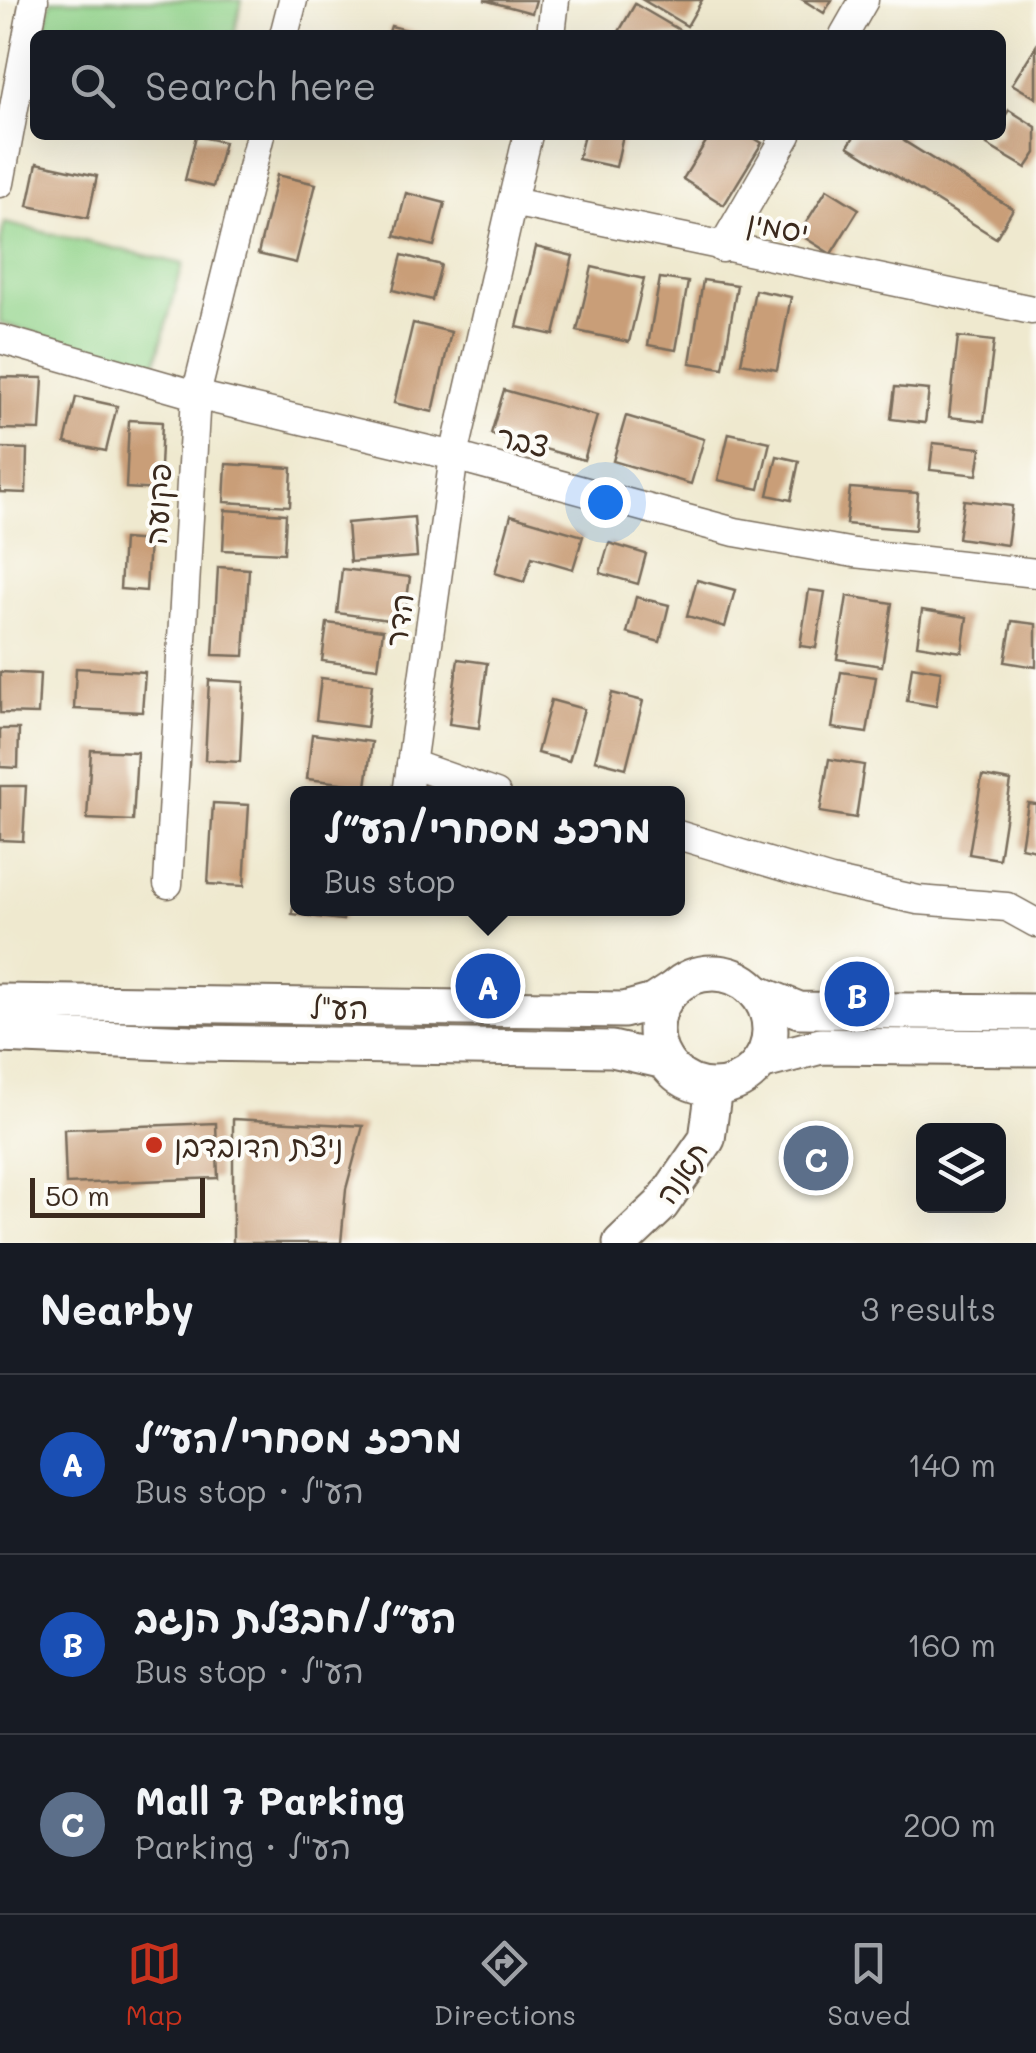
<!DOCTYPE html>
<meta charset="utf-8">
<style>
body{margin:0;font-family:Mali,"Playpen Sans Hebrew",sans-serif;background:#242831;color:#f1f3f6}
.controls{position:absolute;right:30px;bottom:30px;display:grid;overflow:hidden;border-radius:15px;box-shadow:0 10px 40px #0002}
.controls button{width:90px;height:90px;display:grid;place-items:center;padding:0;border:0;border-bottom:2px solid #363941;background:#171b24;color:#f1f3f6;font:50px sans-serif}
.scale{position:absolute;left:30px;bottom:25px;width:175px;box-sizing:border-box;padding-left:10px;border:5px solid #3b2a1e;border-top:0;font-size:28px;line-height:35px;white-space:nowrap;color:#3b2a1e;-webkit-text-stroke:8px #fdfcf7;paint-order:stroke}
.you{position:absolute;left:605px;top:502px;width:35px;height:35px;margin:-25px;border:8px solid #fff;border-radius:50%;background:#1a73e8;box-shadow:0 0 0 15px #1a73e833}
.badge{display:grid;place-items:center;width:65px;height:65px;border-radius:50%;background:#c8321e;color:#fff;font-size:32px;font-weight:700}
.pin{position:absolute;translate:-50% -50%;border:5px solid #fff;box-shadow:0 2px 10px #0006}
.popup{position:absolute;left:290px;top:786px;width:395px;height:130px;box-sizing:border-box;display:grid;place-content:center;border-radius:15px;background:#171b24;filter:drop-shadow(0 2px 8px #0005);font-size:32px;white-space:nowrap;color:#9ea1a6}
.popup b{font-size:38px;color:#f1f3f6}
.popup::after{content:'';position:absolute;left:50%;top:100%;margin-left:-20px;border:20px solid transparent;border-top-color:#171b24}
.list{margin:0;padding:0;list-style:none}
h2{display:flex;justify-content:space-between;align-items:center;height:130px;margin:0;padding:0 40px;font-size:42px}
h2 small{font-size:32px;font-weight:400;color:#9ea1a6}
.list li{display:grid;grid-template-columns:65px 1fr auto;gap:30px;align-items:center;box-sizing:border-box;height:180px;padding:0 40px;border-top:2px solid #363941}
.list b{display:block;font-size:38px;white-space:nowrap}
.list p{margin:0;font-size:32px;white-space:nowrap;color:#9ea1a6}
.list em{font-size:32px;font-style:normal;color:#9ea1a6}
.icon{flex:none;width:55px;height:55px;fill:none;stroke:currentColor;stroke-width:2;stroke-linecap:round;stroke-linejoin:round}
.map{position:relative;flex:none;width:1036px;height:1243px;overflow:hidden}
.search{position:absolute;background:#171b24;box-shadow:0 10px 40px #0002;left:30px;right:30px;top:30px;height:110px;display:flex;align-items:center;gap:25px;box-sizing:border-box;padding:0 35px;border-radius:15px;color:#9ea1a6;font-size:38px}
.sheet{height:670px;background:#171b24}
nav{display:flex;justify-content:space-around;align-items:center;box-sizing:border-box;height:140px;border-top:2px solid #363941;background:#171b24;font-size:28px;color:#9ea1a6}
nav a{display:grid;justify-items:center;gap:5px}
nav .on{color:#c8321e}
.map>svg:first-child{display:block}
.green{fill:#93d48c;stroke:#677f55;stroke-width:2.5}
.building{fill:#c99e78}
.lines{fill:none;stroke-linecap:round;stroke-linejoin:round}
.minor-casing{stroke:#7a6d5c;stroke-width:31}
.tertiary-casing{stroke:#7a6d5c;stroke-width:39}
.minor{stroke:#fff;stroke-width:28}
.tertiary{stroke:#fff;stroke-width:35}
.poi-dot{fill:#c8321e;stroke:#fdfcf7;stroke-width:4}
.labels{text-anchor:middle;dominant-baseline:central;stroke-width:8;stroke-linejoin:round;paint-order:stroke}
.street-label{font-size:30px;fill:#3b2a1e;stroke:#fdfcf7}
.poi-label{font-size:30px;fill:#3b2a1e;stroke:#fdfcf7;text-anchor:start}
</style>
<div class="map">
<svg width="1036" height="1243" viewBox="0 0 1036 1243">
<rect width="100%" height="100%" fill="#fdfcf7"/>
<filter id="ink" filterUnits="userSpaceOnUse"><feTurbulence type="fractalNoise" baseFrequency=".01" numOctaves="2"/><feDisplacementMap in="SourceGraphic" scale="20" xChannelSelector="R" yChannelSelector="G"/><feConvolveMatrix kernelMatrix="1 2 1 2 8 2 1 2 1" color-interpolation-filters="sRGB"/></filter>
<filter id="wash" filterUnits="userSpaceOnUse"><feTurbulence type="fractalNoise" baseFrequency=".0048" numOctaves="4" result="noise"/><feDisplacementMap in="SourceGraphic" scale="40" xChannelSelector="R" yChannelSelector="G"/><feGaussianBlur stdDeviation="2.25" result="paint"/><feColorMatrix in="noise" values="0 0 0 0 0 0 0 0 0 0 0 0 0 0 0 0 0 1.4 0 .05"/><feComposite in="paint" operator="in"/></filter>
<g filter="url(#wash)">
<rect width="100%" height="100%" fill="#efe9cf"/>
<g class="green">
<polygon points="51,0 242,0 234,35 44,35"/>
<polygon points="4,223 183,264 154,369 0,323 0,247"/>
</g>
<g id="blocks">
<g class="building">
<polygon points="484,0 536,0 532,13"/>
<polygon points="643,0 702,0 687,26"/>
<polygon points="803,0 832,0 824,13"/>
<polygon points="635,4 688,35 617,35"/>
<polygon points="391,26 422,34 422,35 388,35"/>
<polygon points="1036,46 1036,98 1012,84"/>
<polygon points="1009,110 1036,127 1036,153 1026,168 987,145 993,135 1001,135 1001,122"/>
<polygon points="584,135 623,135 616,167 578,159"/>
<polygon points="710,135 749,135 762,143 724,205 683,179"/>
<polygon points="855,135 908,135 904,141 1013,209 996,238 848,146"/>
<polygon points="196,136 224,142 213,187 185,180"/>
<polygon points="37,163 97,176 88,218 28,206"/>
<polygon points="277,175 316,184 296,263 258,254"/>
<polygon points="827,189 859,209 831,254 799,234"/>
<polygon points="406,193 445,203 434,246 395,236"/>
<polygon points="536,247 573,256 554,335 517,327"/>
<polygon points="402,255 441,265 432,300 393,290"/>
<polygon points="592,267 644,279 629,342 577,331"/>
<polygon points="660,278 688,282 676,350 648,345"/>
<polygon points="703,280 737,285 723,368 690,363"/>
<polygon points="755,290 791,297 777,370 741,363"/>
<polygon points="413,323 451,332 433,412 394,403"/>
<polygon points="958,337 994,341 984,421 949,417"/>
<polygon points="0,377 43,378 40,430 0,429"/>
<polygon points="895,387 929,390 925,423 891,419"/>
<polygon points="504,390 597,416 584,460 491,434"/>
<polygon points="76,397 117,406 106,451 65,443"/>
<polygon points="626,416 704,439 691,484 613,461"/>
<polygon points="129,420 162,422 159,490 126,488"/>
<polygon points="729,433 770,442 759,489 718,480"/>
<polygon points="933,443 981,448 977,475 930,470"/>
<polygon points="0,448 27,449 26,493 0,492"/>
<polygon points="777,456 799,461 791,500 768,495"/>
<polygon points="226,464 292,468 290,506 224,502"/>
<polygon points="850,488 918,493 915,530 846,524"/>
<polygon points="964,500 1012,506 1007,545 958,538"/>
<polygon points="225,510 286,514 284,553 223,550"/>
<polygon points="511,515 583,536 573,569 532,557 524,582 495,573"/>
<polygon points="414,517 417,557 350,562 347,523"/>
<polygon points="123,539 149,541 146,591 120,589"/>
<polygon points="609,543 646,554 638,584 600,573"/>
<polygon points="218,567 249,569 244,656 213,655"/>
<polygon points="342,569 410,577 404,622 337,613"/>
<polygon points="697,580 735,590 725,627 687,616"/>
<polygon points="809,590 825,592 816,648 800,646"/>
<polygon points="847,596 892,603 882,666 837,659"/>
<polygon points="636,597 669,605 660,642 627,633"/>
<polygon points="922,610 967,617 962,652 917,645"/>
<polygon points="1012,621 1036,624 1036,667 1005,662"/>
<polygon points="327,623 383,630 378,668 322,661"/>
<polygon points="458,659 487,663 479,728 449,724"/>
<polygon points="912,666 941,671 936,706 907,701"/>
<polygon points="76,668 145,672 142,712 74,709"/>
<polygon points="0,672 40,674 38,714 0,713"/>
<polygon points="841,672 876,677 867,733 832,728"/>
<polygon points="321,678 372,684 367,727 316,720"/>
<polygon points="209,680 244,682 240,762 205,760"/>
<polygon points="612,693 643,701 626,768 595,760"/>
<polygon points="551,700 584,709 569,761 537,753"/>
<polygon points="0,729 19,729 18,768 0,767"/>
<polygon points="312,734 372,742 366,786 307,779"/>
<polygon points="91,750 137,752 133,821 87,819"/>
<polygon points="829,759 864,765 856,818 820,812"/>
<polygon points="982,776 1011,781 999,859 969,854"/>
<polygon points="0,786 26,786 23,841 0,840"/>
<polygon points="213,803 249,805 244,886 208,884"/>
<polygon points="1028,803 1036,804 1036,850 1021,847"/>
<polygon points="296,883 298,908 345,908 343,920 292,914"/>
<polygon points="233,1119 363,1126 346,1189 341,1243 233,1243"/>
<polygon points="216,1123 218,1178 66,1184 64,1129"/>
</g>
</g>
</g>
<g filter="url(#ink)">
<use href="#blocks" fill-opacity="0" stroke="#7a6d5c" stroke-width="2.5"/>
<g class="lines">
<defs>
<g id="minor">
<polyline points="284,35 293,0"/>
<polyline points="551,35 555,0"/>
<polyline points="844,35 864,0"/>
<polyline points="0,183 34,0"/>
<polyline points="512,202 528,135"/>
<polyline points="722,248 787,135"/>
<polyline points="0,339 196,395 454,456 735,532 854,553 1036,573"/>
<polyline points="411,764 496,794"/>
<polyline points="407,794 454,456 512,202 1032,310"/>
<polyline points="678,835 831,881 918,900 1007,907 1036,923"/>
<polyline points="168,884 196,395 260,135"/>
</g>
<g id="tertiary">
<circle cx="713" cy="1030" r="57"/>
<polyline points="757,993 799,1010 1036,1012"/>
<polyline points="0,1002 624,1010 653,1002 673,989"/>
<polyline points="0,1035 191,1043 612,1049 665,1061"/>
<polyline points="760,1062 821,1046 1036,1048"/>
<polyline points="621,1243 661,1205 707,1139 714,1088"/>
</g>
</defs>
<use href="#minor" class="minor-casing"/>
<use href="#tertiary" class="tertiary-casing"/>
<use href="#minor" class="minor"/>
<use href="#tertiary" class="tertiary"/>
</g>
</g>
<circle class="poi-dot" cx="154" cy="1145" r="10"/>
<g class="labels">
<g class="street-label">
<text transform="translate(778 226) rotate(11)">יסמין</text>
<text transform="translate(523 440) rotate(14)">צבר</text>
<text transform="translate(157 504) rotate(-87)">פקועה</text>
<text transform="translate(398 620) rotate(-82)">הדר</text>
<text x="339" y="1007">הע"ל</text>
<text transform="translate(681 1172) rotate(-56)">תאנה</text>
</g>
<g class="poi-label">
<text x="174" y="1145">ניצת הדובדבן</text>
</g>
</g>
</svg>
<div class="controls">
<button><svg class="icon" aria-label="layers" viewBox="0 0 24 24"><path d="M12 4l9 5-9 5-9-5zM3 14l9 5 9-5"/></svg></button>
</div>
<div class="scale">50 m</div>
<div class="you"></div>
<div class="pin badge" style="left:488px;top:986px;background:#1a4fb4">A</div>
<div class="popup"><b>מרכז מסחרי/הע״ל</b>Bus stop</div>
<div class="pin badge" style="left:857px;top:994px;background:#1a4fb4">B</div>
<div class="pin badge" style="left:816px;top:1158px;background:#5c6f8a">C</div>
<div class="search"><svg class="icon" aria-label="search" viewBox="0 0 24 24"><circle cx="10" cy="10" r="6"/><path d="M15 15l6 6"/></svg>Search here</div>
</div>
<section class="sheet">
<h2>Nearby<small>3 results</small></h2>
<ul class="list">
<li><span class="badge" style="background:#1a4fb4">A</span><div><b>מרכז מסחרי/הע״ל</b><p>Bus stop · הע&quot;ל</p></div><em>140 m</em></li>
<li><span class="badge" style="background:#1a4fb4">B</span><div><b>הע״ל/חבצלת הנגב</b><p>Bus stop · הע&quot;ל</p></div><em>160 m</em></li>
<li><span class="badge" style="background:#5c6f8a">C</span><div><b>Mall 7 Parking</b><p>Parking · הע&quot;ל</p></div><em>200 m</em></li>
</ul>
</section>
<nav>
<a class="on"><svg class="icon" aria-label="map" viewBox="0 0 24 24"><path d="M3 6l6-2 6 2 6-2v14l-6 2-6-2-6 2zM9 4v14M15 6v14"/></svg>Map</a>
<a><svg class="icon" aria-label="directions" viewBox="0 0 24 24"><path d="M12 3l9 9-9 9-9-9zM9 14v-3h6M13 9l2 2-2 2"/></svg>Directions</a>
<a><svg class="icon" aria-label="saved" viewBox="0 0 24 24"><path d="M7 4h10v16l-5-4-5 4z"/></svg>Saved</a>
</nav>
